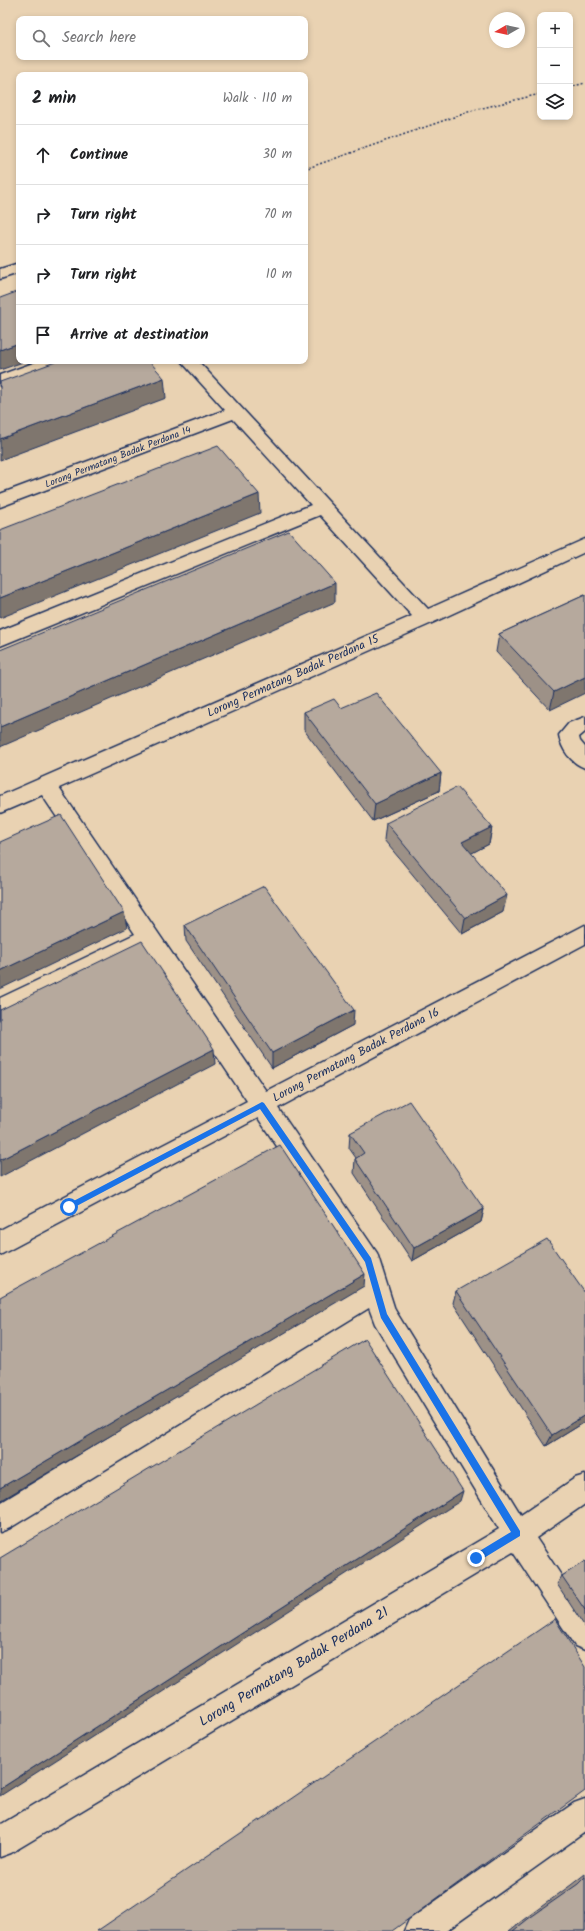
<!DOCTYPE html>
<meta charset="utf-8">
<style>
body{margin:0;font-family:Kalam,sans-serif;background:#f6f6f6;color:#202124}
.controls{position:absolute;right:12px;top:12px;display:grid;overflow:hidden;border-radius:8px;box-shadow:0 2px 6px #0003}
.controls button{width:36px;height:36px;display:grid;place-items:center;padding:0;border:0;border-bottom:1px solid #e0e0e0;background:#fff;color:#202124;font:20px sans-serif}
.compass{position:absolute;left:489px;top:12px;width:36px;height:36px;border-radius:50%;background:#fff;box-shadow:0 2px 6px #0003;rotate:261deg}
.stop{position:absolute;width:12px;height:12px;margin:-9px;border:3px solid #1a73e8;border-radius:50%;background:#fff}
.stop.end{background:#1a73e8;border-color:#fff;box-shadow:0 1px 4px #0008}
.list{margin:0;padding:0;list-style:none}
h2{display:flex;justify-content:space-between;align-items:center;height:52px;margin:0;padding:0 16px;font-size:17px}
h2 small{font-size:13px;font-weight:400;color:#757577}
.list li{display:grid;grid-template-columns:26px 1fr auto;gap:12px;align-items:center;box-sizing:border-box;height:60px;padding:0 16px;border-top:1px solid #e0e0e0}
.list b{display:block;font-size:15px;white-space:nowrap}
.list em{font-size:13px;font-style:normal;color:#757577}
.icon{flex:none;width:22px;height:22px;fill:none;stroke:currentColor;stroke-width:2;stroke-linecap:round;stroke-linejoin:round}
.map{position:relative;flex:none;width:585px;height:1931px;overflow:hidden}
.search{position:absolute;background:#fff;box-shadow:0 2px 6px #0003;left:16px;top:16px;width:292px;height:44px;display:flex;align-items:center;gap:10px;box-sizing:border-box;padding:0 14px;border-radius:8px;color:#757577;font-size:15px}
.panel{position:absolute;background:#fff;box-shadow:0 2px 6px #0003;left:16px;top:72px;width:292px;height:292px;border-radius:8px}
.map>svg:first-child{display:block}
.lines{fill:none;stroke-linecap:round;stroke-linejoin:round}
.minor-casing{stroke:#1b2f5e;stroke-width:3}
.path{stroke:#1b2f5e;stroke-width:1.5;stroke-dasharray:2 2;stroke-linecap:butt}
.minor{fill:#e9d2b2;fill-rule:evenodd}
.wall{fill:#9d9187;stroke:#1b2f5e}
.shaded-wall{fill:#7f766e;stroke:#1b2f5e}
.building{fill:#b6a99d;stroke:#1b2f5e}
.route{fill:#1a73e8}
.labels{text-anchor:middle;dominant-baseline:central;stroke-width:3;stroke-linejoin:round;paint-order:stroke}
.far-street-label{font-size:10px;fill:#1b2f5e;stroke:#e9d2b2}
.street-label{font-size:12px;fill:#1b2f5e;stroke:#e9d2b2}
.near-street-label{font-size:14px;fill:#1b2f5e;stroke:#e9d2b2}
</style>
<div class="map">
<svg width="585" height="1931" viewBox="0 0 585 1931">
<rect width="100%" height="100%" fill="#e9d2b2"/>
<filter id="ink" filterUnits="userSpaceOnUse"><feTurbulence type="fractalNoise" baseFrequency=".025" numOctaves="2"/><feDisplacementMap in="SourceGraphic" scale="8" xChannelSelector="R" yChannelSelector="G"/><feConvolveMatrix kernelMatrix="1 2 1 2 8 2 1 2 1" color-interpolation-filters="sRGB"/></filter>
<g filter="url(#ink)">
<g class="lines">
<defs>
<g id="minor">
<polygon points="19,263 19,273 0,279 0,269"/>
<polygon points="39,361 63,361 61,365 0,386 0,375"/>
<polygon points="181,361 198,361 428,609 585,539 585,552 432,623 59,788 266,1091 585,925 585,944 278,1108 377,1253 395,1310 521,1515 575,1478 585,1475 585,1504 536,1538 585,1611 585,1650 575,1646 513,1552 11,1853 0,1857 0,1825 499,1529 375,1324 369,1308 10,1528 0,1532 0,1503 362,1284 357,1266 258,1118 0,1255 0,1230 247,1101 145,949 0,1019 0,998 135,934 42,795 0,813 0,796 412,616 320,515 0,646 0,631 311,505 233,419 0,507 0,494 225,410"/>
<path d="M 585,717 L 585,732 L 579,737 L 580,741 L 585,747 L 585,768 C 571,763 561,749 559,735 L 569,723 Z"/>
<polygon points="585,1799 585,1832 446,1931 404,1931 409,1920 574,1803"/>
</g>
</defs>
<use href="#minor" class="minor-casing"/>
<g class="path">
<polyline points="570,87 585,83"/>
<polyline points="305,169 474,110 540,94"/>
</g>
<use href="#minor" class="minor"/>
</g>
<g class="wall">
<polygon points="585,595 550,710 496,652 499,634"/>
<polygon points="341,708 441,773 439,791 373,821 304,730 304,712"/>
<polygon points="386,823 492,827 489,844 471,853 503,912 462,934 384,840"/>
<polygon points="185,925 353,1025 272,1068 186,941"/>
<polygon points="350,1133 484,1209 481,1222 412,1261 354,1173 355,1159 356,1158 349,1148"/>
<polygon points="456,1291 585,1422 546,1446 453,1303"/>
<polygon points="585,1561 585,1627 557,1584 562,1576"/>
<polygon points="585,1874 585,1931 509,1931 523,1920 571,1885"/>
</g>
<g class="shaded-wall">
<polygon points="19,343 19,361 26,361 0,370 0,350"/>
<polygon points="164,378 166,398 0,460 0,439"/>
<polygon points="259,494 260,513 0,618 0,598"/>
<polygon points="335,583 335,602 0,747 0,727"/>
<polygon points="585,677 585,693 550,710 554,692"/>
<polygon points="441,773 439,791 373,821 375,804"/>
<polygon points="492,827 489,844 459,860 462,842"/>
<polygon points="507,895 503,912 462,934 465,918"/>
<polygon points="124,912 127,928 0,989 0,971"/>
<polygon points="354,1010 353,1025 272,1068 272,1053"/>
<polygon points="214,1049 215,1064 0,1177 0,1160"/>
<polygon points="484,1209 481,1222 412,1261 414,1248"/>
<polygon points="365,1274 364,1286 0,1501 0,1488"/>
<polygon points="585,1415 585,1422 546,1446 552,1435"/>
<polygon points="463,1491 460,1501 0,1796 0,1789"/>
</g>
<g class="building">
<polygon points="19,291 19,343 0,350 0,298"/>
<polygon points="58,361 149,361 164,378 0,439 0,382"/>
<polygon points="218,446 259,494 0,598 0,530"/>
<polygon points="289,531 335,583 0,727 0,650"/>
<polygon points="585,595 585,677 554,692 499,634"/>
<polygon points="376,693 441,773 375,804 304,712 334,699 341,708"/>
<polygon points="457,787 492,827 462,842 507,895 465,918 386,823"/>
<polygon points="61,815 124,912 0,971 0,842"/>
<polygon points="264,886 354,1010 272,1053 185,925"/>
<polygon points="142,941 214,1049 0,1160 0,1010"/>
<polygon points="409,1101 484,1209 414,1248 355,1159 364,1153 350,1133"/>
<polygon points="280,1145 365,1274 0,1488 0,1297"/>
<polygon points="547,1239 585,1293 585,1415 552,1435 456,1291"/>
<polygon points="365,1339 463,1491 0,1789 0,1558"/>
<polygon points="585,1561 585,1610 562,1576"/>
<polygon points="555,1619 585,1667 585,1791 392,1931 97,1931"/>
<polygon points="585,1877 585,1931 513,1931 528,1919 578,1884"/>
</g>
</g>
<polygon class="route" points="262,1102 264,1103 371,1258 387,1314 520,1531 520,1536 479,1561 473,1561 473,1555 511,1532 381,1318 365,1262 260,1109 71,1209 66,1209 66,1205"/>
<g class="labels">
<g class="far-street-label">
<text transform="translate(118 457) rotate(-21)">Lorong Permatang Badak Perdana 14</text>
</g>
<g class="street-label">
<text transform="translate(293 676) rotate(-24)">Lorong Permatang Badak Perdana 15</text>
<text transform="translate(356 1055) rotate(-28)">Lorong Permatang Badak Perdana 16</text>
</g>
<g class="near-street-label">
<text transform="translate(294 1667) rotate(-31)">Lorong Permatang Badak Perdana 21</text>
</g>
</g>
</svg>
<div class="controls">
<button>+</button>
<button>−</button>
<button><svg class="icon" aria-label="layers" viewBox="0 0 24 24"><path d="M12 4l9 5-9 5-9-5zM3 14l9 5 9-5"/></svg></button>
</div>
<svg class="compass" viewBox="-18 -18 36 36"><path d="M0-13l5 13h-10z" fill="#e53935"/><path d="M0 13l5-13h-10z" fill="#757577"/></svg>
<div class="stop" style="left:69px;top:1207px"></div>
<div class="stop end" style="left:476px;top:1558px"></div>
<div class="search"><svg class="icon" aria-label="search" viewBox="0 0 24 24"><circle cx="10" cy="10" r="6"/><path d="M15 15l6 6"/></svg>Search here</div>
<section class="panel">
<h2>2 min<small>Walk · 110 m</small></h2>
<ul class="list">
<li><svg class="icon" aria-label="ahead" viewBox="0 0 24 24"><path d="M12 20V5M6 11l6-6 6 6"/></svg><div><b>Continue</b></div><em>30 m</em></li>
<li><svg class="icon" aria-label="right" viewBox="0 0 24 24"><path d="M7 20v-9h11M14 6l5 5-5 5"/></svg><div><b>Turn right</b></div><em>70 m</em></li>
<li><svg class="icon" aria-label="right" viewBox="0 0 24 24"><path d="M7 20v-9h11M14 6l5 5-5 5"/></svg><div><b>Turn right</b></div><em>10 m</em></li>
<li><svg class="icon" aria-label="arrive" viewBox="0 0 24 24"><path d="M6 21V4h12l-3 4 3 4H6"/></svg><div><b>Arrive at destination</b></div></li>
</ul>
</section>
</div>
